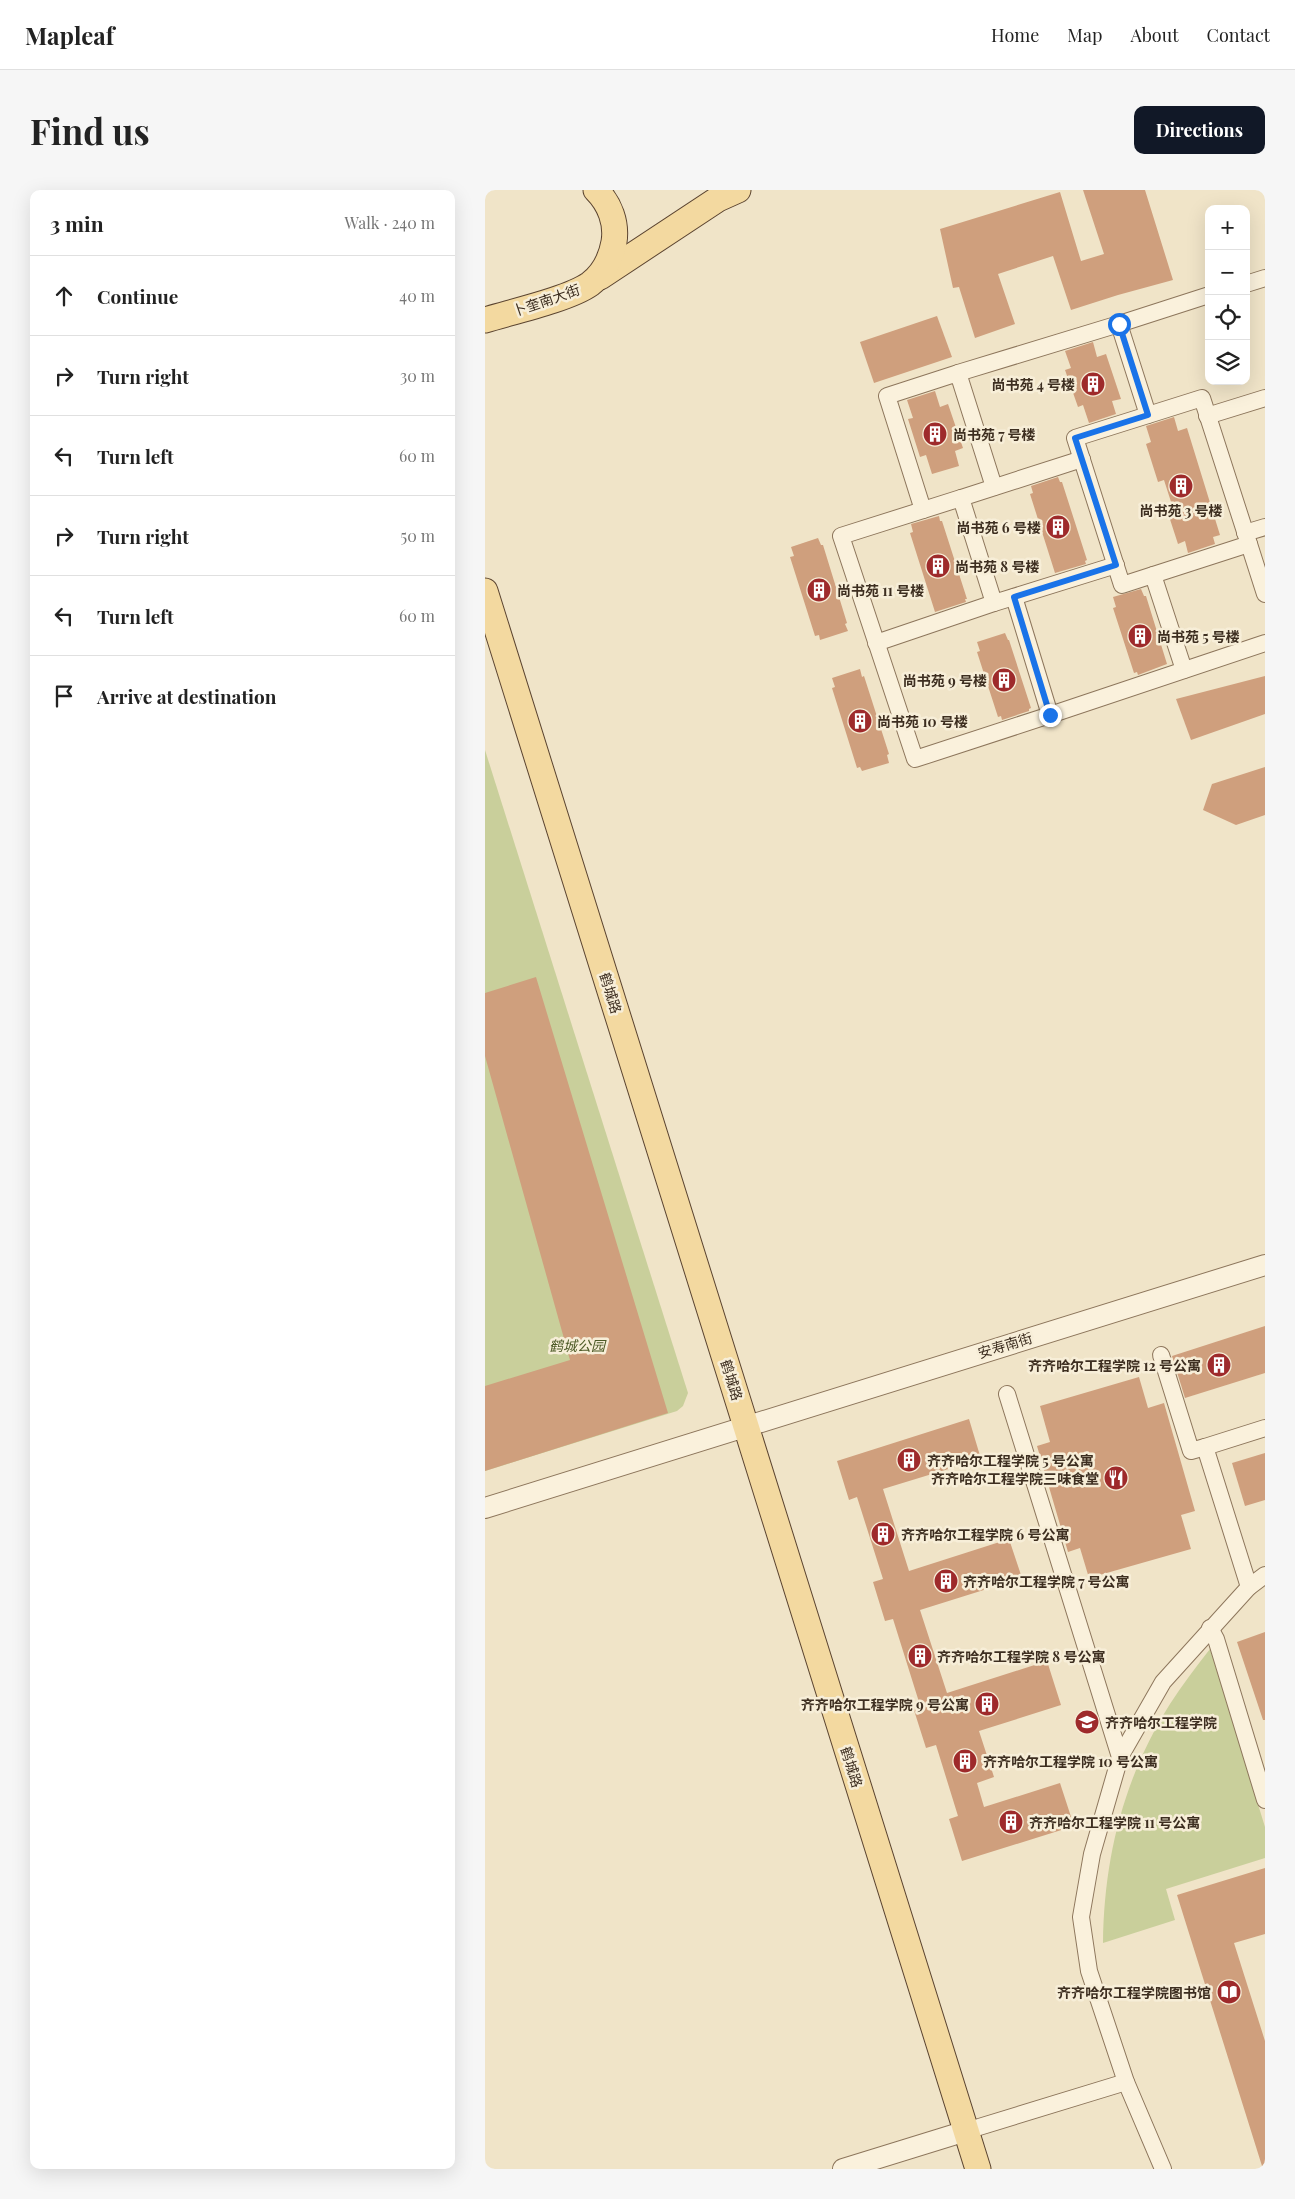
<!DOCTYPE html>
<meta charset="utf-8">
<style>
body{margin:0;font-family:"Playfair Display","Noto Sans SC",serif;background:#f6f6f6;color:#222}
.controls{position:absolute;right:15px;top:15px;display:grid;overflow:hidden;border-radius:10px;box-shadow:0 5px 20px #0002}
.controls button{width:45px;height:45px;display:grid;place-items:center;padding:0;border:0;border-bottom:1px solid #e0e0e0;background:#fff;color:#222;font:25px sans-serif}
.stop{position:absolute;width:15px;height:15px;margin:-11px;border:4px solid #1a73e8;border-radius:50%;background:#fff}
.stop.end{background:#1a73e8;border-color:#fff;box-shadow:0 1px 5px #0008}
.list{margin:0;padding:0;list-style:none}
h2{display:flex;justify-content:space-between;align-items:center;height:65px;margin:0;padding:0 20px;font-size:21px}
h2 small{font-size:16px;font-weight:400;color:#767676}
.list li{display:grid;grid-template-columns:32px 1fr auto;gap:15px;align-items:center;box-sizing:border-box;height:80px;padding:0 20px;border-top:1px solid #e0e0e0}
.list b{display:block;font-size:19px;white-space:nowrap}
.list em{font-size:16px;font-style:normal;color:#767676}
.icon{flex:none;width:28px;height:28px;fill:none;stroke:currentColor;stroke-width:2;stroke-linecap:round;stroke-linejoin:round}
.map{position:relative;flex:none;width:780px;height:1979px;overflow:hidden;border-radius:10px}
header{display:flex;align-items:center;gap:30px;box-sizing:border-box;height:70px;padding:0 25px;background:#fff;border-bottom:1px solid #e0e0e0}
header strong{font-size:24px}
nav{display:flex;gap:28px;margin-inline-start:auto;font-size:18px}
.intro{display:flex;align-items:center;justify-content:space-between;box-sizing:border-box;height:120px;padding:0 30px}
h1{margin:0;font-size:35px}
.button{padding:12px 22px;border-radius:10px;background:#111827;color:#fff;font-size:18px;font-weight:700}
main{display:flex;gap:30px;padding:0 30px}
aside{flex:1;background:#fff;border-radius:10px;box-shadow:0 5px 20px #0002}
.map>svg:first-child{display:block}
.green{fill:#c9cf9b}
.building{fill:#cf9f7d}
.lines{fill:none;stroke-linecap:round;stroke-linejoin:round}
.minor-casing{stroke:#8d765c;stroke-width:18}
.tertiary-casing{stroke:#8d765c;stroke-width:22}
.primary-casing{stroke:#5b4430;stroke-width:27}
.minor{stroke:#faf1dc;stroke-width:16}
.tertiary{stroke:#faf1dc;stroke-width:20}
.primary{stroke:#f3d9a0;stroke-width:25}
.route{stroke:#1a73e8;stroke-width:6}
.labels{text-anchor:middle;dominant-baseline:central;stroke-width:5;stroke-linejoin:round;paint-order:stroke}
.street-label{font-size:14px;fill:#3d2e20;stroke:#f7eed8}
.poi-label{font-size:14px;font-weight:bold;fill:#3d2e20;stroke:#f7eed8;text-anchor:start}
.park-label{font-size:14px;font-style:italic;fill:#4d5a26;stroke:#f7eed8}
</style>
<header>
<strong>Mapleaf</strong>
<nav><a>Home</a><a>Map</a><a>About</a><a>Contact</a></nav>
</header>
<div class="intro"><h1>Find us</h1><a class="button">Directions</a></div>
<main>
<aside>
<h2>3 min<small>Walk · 240 m</small></h2>
<ul class="list">
<li><svg class="icon" aria-label="ahead" viewBox="0 0 24 24"><path d="M12 20V5M6 11l6-6 6 6"/></svg><div><b>Continue</b></div><em>40 m</em></li>
<li><svg class="icon" aria-label="right" viewBox="0 0 24 24"><path d="M7 20v-9h11M14 6l5 5-5 5"/></svg><div><b>Turn right</b></div><em>30 m</em></li>
<li><svg class="icon" aria-label="left" viewBox="0 0 24 24"><path d="M17 20v-9H6M10 6l-5 5 5 5"/></svg><div><b>Turn left</b></div><em>60 m</em></li>
<li><svg class="icon" aria-label="right" viewBox="0 0 24 24"><path d="M7 20v-9h11M14 6l5 5-5 5"/></svg><div><b>Turn right</b></div><em>50 m</em></li>
<li><svg class="icon" aria-label="left" viewBox="0 0 24 24"><path d="M17 20v-9H6M10 6l-5 5 5 5"/></svg><div><b>Turn left</b></div><em>60 m</em></li>
<li><svg class="icon" aria-label="arrive" viewBox="0 0 24 24"><path d="M6 21V4h12l-3 4 3 4H6"/></svg><div><b>Arrive at destination</b></div></li>
</ul>
</aside>
<div class="map">
<svg width="780" height="1979" viewBox="0 0 780 1979">
<rect width="100%" height="100%" fill="#f0e4c8"/>
<g class="green">
<polygon points="0,560 203,1203 198,1216 192,1221 0,1281"/>
<path d="M 725,1459 L 780,1637 L 780,1668 L 681,1699 L 690,1730 L 618,1753 C 619,1667 639,1587 685,1514 C 697,1495 711,1477 725,1459 Z"/>
</g>
<g class="building">
<polygon points="598,0 660,0 688,90 633,105 586,120 568,66 513,84 530,134 490,148 474,97 468,98 455,39 575,2 596,71 619,64"/>
<polygon points="452,126 467,167 389,193 375,152"/>
<polygon points="608,152 612,167 621,164 636,209 627,211 631,224 604,233 598,215 593,217 580,180 586,178 580,161"/>
<polygon points="450,201 455,217 463,214 478,258 470,261 474,276 447,284 441,265 435,267 423,229 428,228 422,210"/>
<polygon points="689,227 693,241 702,238 735,345 728,347 730,354 703,363 700,351 693,354 681,317 687,315 679,290 673,292 661,254 666,252 661,236"/>
<polygon points="573,287 575,292 577,292 602,370 600,371 601,374 570,383 545,304 548,303 546,296"/>
<polygon points="454,326 455,331 457,331 482,409 480,409 481,412 450,422 425,343 428,342 426,334"/>
<polygon points="333,348 336,355 338,355 362,433 360,434 363,441 335,450 334,445 330,446 305,367 309,366 306,357"/>
<polygon points="656,399 659,406 661,406 682,474 653,485 652,482 649,483 628,418 631,417 628,407"/>
<polygon points="520,443 523,450 524,450 546,518 544,519 544,521 517,530 516,526 513,527 492,462 495,461 492,452"/>
<polygon points="375,479 377,487 379,486 404,564 402,565 404,573 377,581 375,577 372,578 347,498 350,497 347,488"/>
<polygon points="780,486 780,524 706,550 691,509"/>
<polygon points="780,577 780,625 751,635 718,620 727,594"/>
<polygon points="51,787 183,1223 0,1281 0,1196 85,1170 0,866 0,803"/>
<polygon points="780,1136 780,1183 700,1208 687,1166"/>
<polygon points="654,1187 663,1218 679,1213 710,1321 696,1325 706,1359 604,1388 595,1358 583,1362 552,1256 565,1252 555,1216"/>
<polygon points="484,1229 496,1269 398,1299 424,1381 524,1349 537,1388 435,1420 462,1503 562,1471 576,1515 494,1541 509,1587 492,1593 499,1617 575,1593 589,1636 477,1671 464,1629 473,1626 451,1555 441,1558 427,1514 434,1512 408,1429 400,1431 388,1392 398,1389 372,1307 364,1310 352,1271"/>
<polygon points="780,1263 780,1310 760,1316 747,1273"/>
<polygon points="780,1442 780,1530 778,1530 752,1452"/>
<polygon points="780,1678 780,1744 749,1753 780,1851 780,1976 777,1976 692,1705"/>
</g>
<g class="lines">
<defs>
<g id="minor">
<polyline points="761,94 780,88"/>
<polyline points="634,134 724,105"/>
<polyline points="473,183 634,134 663,225"/>
<polygon points="717,208 764,354 637,395 590,248"/>
<polyline points="722,226 780,208"/>
<polyline points="597,269 476,308 509,413 631,375"/>
<polyline points="476,308 356,346 430,569 565,525 529,407"/>
<polyline points="438,320 402,206 473,183 509,297"/>
<polyline points="760,343 780,337"/>
<polyline points="764,354 780,404"/>
<polyline points="668,385 699,480"/>
<polyline points="391,453 509,413"/>
<polyline points="565,525 780,453"/>
<polyline points="676,1165 706,1261 720,1257"/>
<polyline points="522,1204 635,1567"/>
<polyline points="764,1397 720,1257 780,1238"/>
<polyline points="725,1438 731,1449 780,1610"/>
<polyline points="481,1941 641,1892"/>
<polyline points="678,1979 641,1892 604,1781 596,1727 607,1664 635,1567 678,1492 764,1397 780,1385"/>
</g>
<g id="tertiary">
<polyline points="0,1318 780,1075"/>
<polyline points="358,1979 481,1941"/>
</g>
<g id="primary">
<polyline points="115,87 233,9 253,0"/>
<path d="M 0,130 C 26,122 84,109 105,94 C 118,84 126,69 129,52 C 132,33 125,14 111,0"/>
<polyline points="0,401 493,1979"/>
</g>
</defs>
<use href="#minor" class="minor-casing"/>
<use href="#tertiary" class="tertiary-casing"/>
<use href="#primary" class="primary-casing"/>
<use href="#minor" class="minor"/>
<use href="#tertiary" class="tertiary"/>
<use href="#primary" class="primary"/>
</g>
<g class="lines">
<polyline class="route" points="565,525 529,407 631,375 590,248 663,225 634,134"/>
</g>
<defs>
<symbol id="building-disc" viewBox="-11 -11 22 22"><circle r="9.5" fill="#9e2a2b" stroke="#f7eed8"/><path d="M-4-6H4V6H1V3H-1V6H-4ZM-2.5-4.3h1.7v1.8h-1.7ZM.8-4.3h1.7v1.8H.8ZM-2.5-1h1.7V.8h-1.7ZM.8-1h1.7V.8H.8Z" fill="#fff"/></symbol>
<symbol id="restaurant-disc" viewBox="-11 -11 22 22"><circle r="9.5" fill="#9e2a2b" stroke="#f7eed8"/><path d="M-5-6h1v4h1v-4h1v4h1v-4h1v5L-1.5 .5V6h-2V.5L-5-1ZM5-6V6H3V1.5H1.5Q1.5-4 5-6Z" fill="#fff"/></symbol>
<symbol id="university-disc" viewBox="-11 -11 22 22"><circle r="9.5" fill="#9e2a2b" stroke="#f7eed8"/><path d="M0-5L7-2L0 1L-7-2ZM-4 1L0 2.5L4 1V4Q0 6-4 4Z" fill="#fff"/></symbol>
<symbol id="library-disc" viewBox="-11 -11 22 22"><circle r="9.5" fill="#9e2a2b" stroke="#f7eed8"/><path d="M-6-4Q-3-5.5-.7-3.5V5Q-3 3-6 4ZM6-4Q3-5.5 .7-3.5V5Q3 3 6 4Z" fill="#fff"/></symbol>
</defs>
<g fill-rule="evenodd">
<use href="#building-disc" x="594" y="180" width="28" height="28"/>
<use href="#building-disc" x="436" y="230" width="28" height="28"/>
<use href="#building-disc" x="682" y="282" width="28" height="28"/>
<use href="#building-disc" x="559" y="323" width="28" height="28"/>
<use href="#building-disc" x="439" y="362" width="28" height="28"/>
<use href="#building-disc" x="320" y="386" width="28" height="28"/>
<use href="#building-disc" x="641" y="432" width="28" height="28"/>
<use href="#building-disc" x="505" y="476" width="28" height="28"/>
<use href="#building-disc" x="361" y="517" width="28" height="28"/>
<use href="#building-disc" x="720" y="1161" width="28" height="28"/>
<use href="#building-disc" x="410" y="1256" width="28" height="28"/>
<use href="#restaurant-disc" x="617" y="1274" width="28" height="28"/>
<use href="#building-disc" x="384" y="1330" width="28" height="28"/>
<use href="#building-disc" x="447" y="1377" width="28" height="28"/>
<use href="#building-disc" x="421" y="1452" width="28" height="28"/>
<use href="#building-disc" x="488" y="1500" width="28" height="28"/>
<use href="#university-disc" x="588" y="1518" width="28" height="28"/>
<use href="#building-disc" x="466" y="1557" width="28" height="28"/>
<use href="#building-disc" x="512" y="1618" width="28" height="28"/>
<use href="#library-disc" x="730" y="1788" width="28" height="28"/>
</g>
<g class="labels">
<g class="street-label">
<text transform="translate(61 110) rotate(-19)">卜奎南大街</text>
<text transform="translate(126 803) rotate(73)">鹤城路</text>
<text transform="translate(520 1155) rotate(-17)">安寿南街</text>
<text transform="translate(247 1190) rotate(73)">鹤城路</text>
<text transform="translate(367 1577) rotate(73)">鹤城路</text>
</g>
<g class="poi-label">
<text x="590" y="194" text-anchor="end">尚书苑 4 号楼</text>
<text x="468" y="244">尚书苑 7 号楼</text>
<text x="696" y="320" text-anchor="middle">尚书苑 3 号楼</text>
<text x="556" y="337" text-anchor="end">尚书苑 6 号楼</text>
<text x="470" y="376">尚书苑 8 号楼</text>
<text x="352" y="400">尚书苑 11 号楼</text>
<text x="672" y="446">尚书苑 5 号楼</text>
<text x="502" y="490" text-anchor="end">尚书苑 9 号楼</text>
<text x="392" y="531">尚书苑 10 号楼</text>
<text x="716" y="1175" text-anchor="end">齐齐哈尔工程学院 12 号公寓</text>
<text x="442" y="1270">齐齐哈尔工程学院 5 号公寓</text>
<text x="614" y="1288" text-anchor="end">齐齐哈尔工程学院三味食堂</text>
<text x="416" y="1344">齐齐哈尔工程学院 6 号公寓</text>
<text x="478" y="1391">齐齐哈尔工程学院 7 号公寓</text>
<text x="452" y="1466">齐齐哈尔工程学院 8 号公寓</text>
<text x="484" y="1514" text-anchor="end">齐齐哈尔工程学院 9 号公寓</text>
<text x="620" y="1532">齐齐哈尔工程学院</text>
<text x="498" y="1571">齐齐哈尔工程学院 10 号公寓</text>
<text x="544" y="1632">齐齐哈尔工程学院 11 号公寓</text>
<text x="726" y="1802" text-anchor="end">齐齐哈尔工程学院图书馆</text>
</g>
<g class="park-label">
<text x="92" y="1155">鹤城公园</text>
</g>
</g>
</svg>
<div class="controls">
<button>+</button>
<button>−</button>
<button><svg class="icon" aria-label="locate" viewBox="0 0 24 24"><circle cx="12" cy="12" r="6"/><path d="M12 2v4M12 18v4M2 12h4M18 12h4"/></svg></button>
<button><svg class="icon" aria-label="layers" viewBox="0 0 24 24"><path d="M12 4l9 5-9 5-9-5zM3 14l9 5 9-5"/></svg></button>
</div>
<div class="stop" style="left:634px;top:134px"></div>
<div class="stop end" style="left:565px;top:525px"></div>
</div>
</main>
